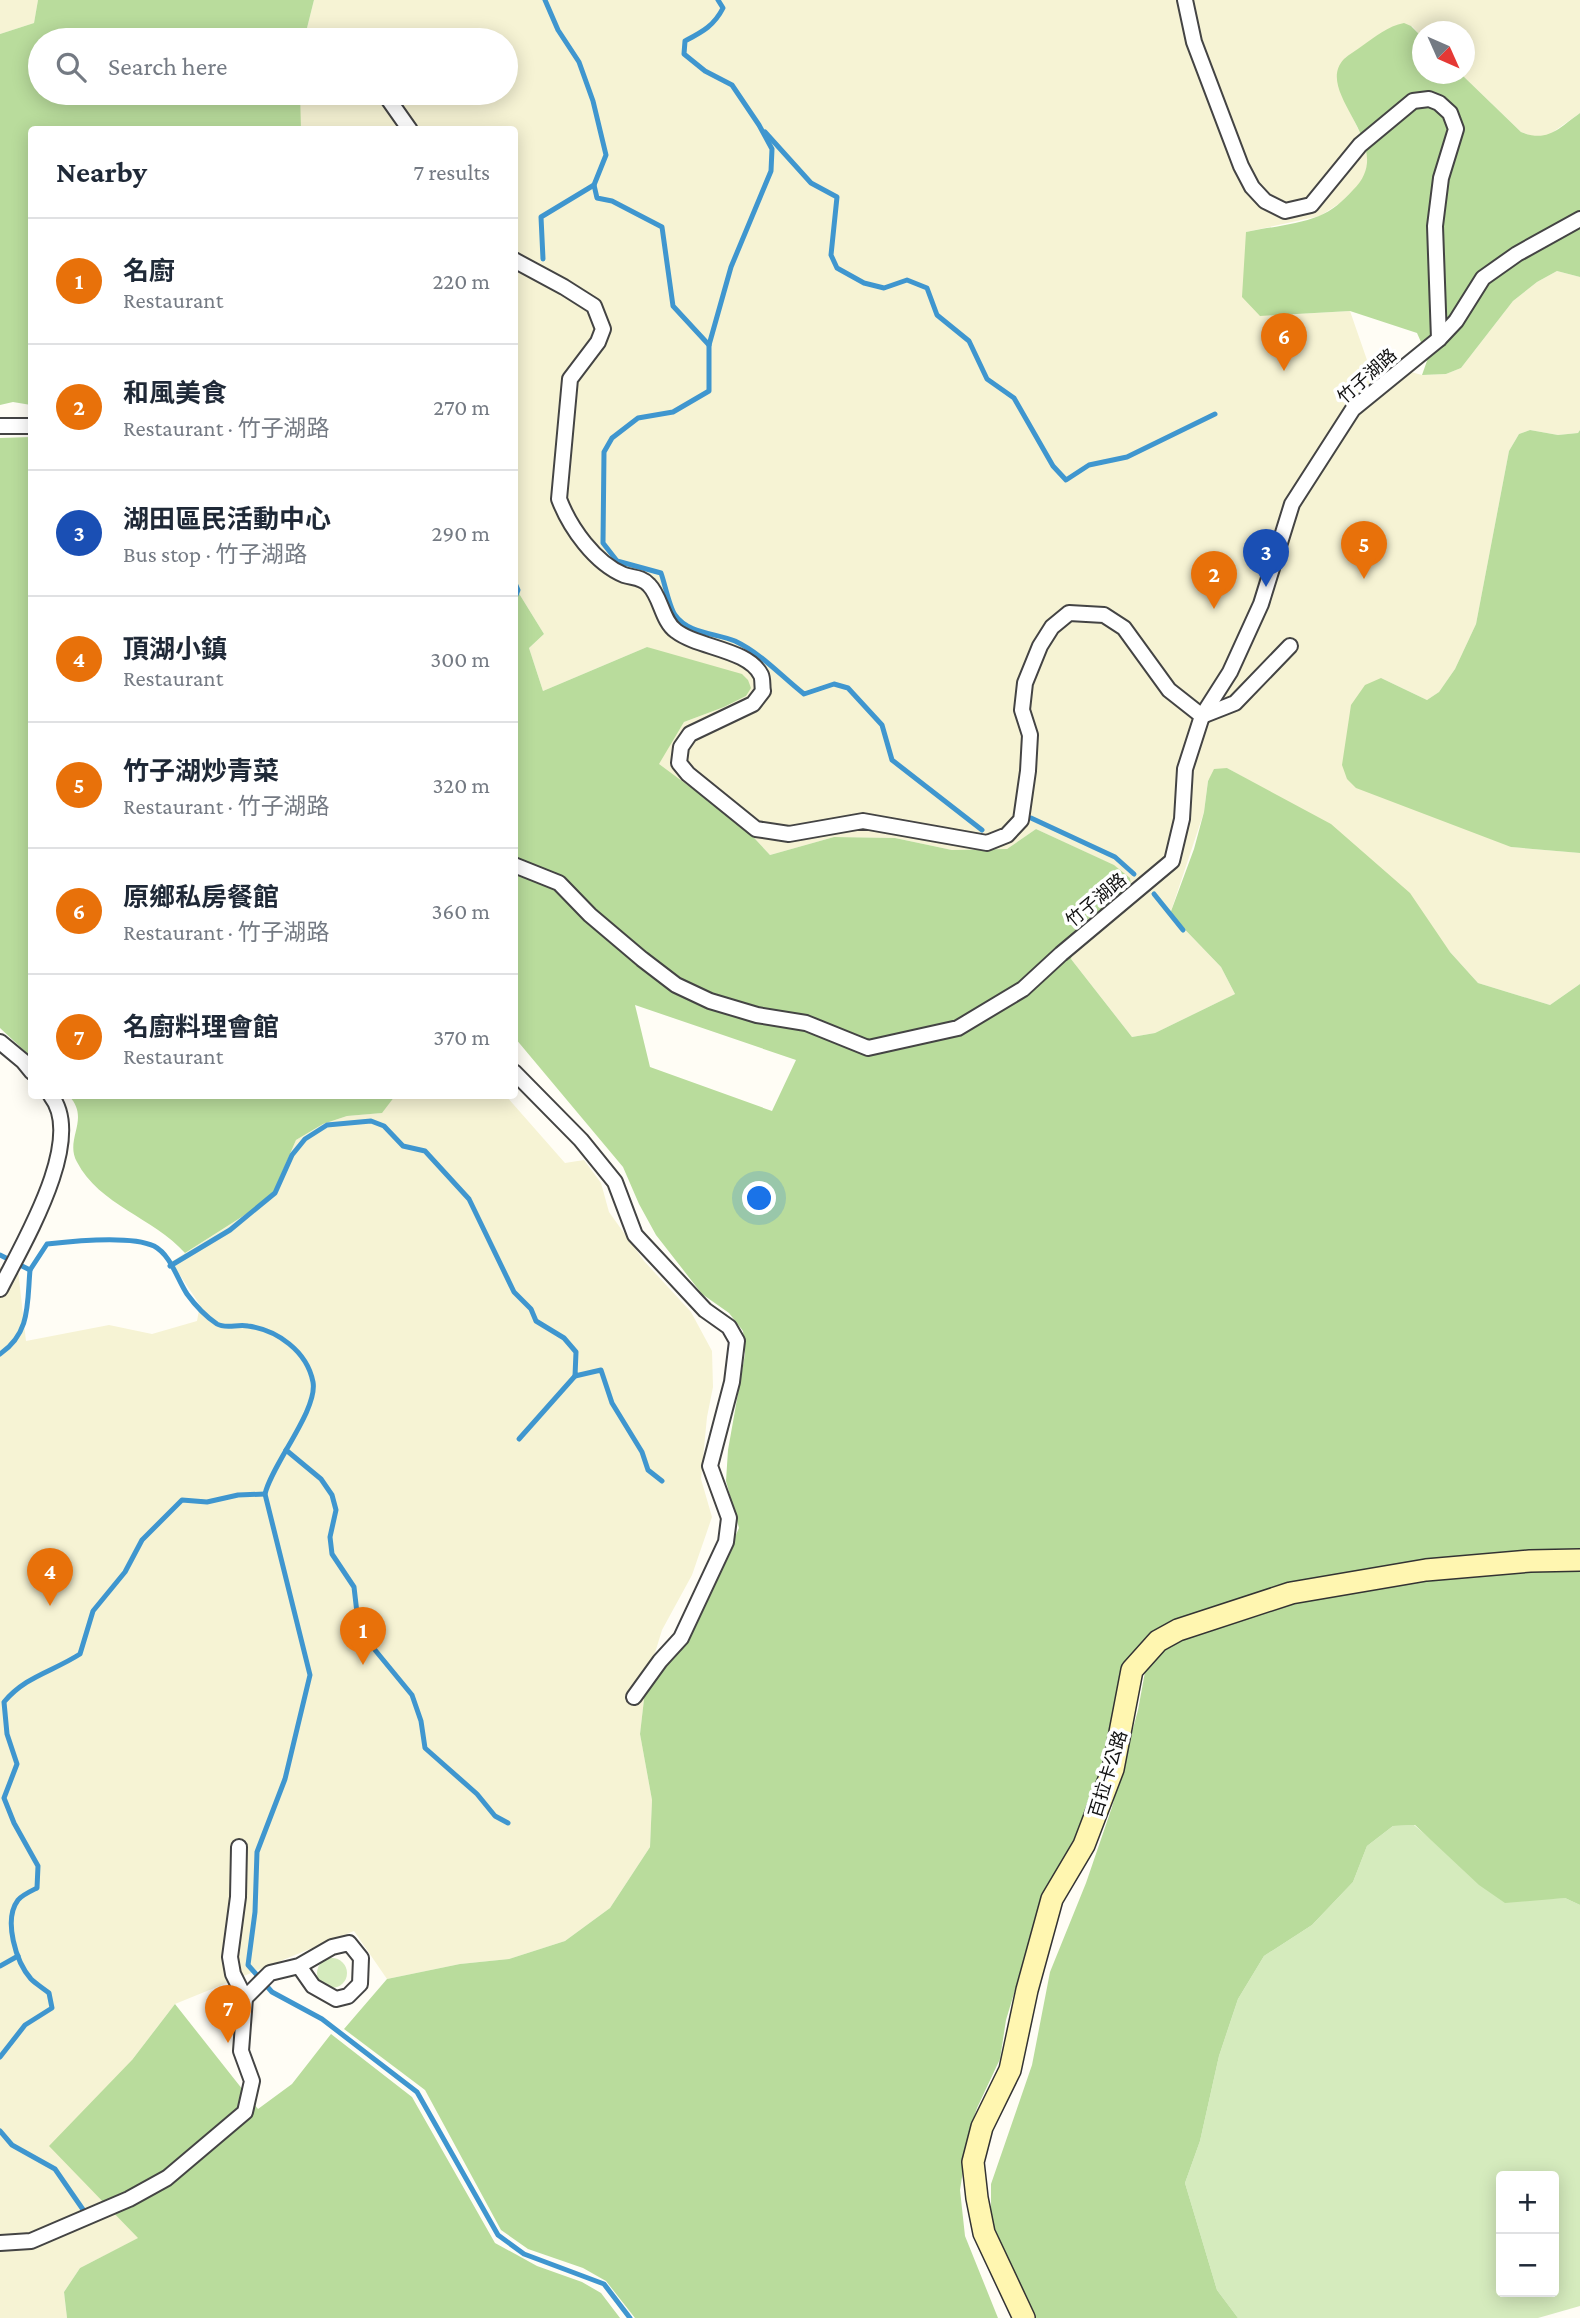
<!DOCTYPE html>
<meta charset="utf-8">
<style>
body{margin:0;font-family:"Crimson Pro","Noto Sans TC",serif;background:#f6f6f7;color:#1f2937}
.controls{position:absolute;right:21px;bottom:21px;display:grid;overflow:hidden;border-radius:7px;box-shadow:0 4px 18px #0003}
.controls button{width:63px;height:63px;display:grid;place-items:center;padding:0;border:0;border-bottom:2px solid #e0e1e3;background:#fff;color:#1f2937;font:35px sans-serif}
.compass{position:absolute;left:1412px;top:21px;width:63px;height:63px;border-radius:50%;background:#fff;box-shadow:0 4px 18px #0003;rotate:135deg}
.you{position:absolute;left:760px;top:1199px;width:24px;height:24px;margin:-18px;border:5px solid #fff;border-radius:50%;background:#1a73e8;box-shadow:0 0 0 10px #1a73e833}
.badge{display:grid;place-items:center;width:46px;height:46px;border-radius:50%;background:#db2777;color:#fff;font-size:23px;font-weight:700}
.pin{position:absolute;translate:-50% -58px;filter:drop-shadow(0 2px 4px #0008)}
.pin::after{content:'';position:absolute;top:37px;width:24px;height:21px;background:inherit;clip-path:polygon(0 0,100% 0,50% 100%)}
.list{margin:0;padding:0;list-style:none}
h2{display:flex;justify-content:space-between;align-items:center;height:91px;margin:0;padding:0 28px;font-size:30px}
h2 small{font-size:23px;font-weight:400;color:#747a83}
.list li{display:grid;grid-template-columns:46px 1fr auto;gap:21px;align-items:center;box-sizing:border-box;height:126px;padding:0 28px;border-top:2px solid #e0e1e3}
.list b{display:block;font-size:26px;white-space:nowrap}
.list p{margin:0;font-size:23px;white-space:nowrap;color:#747a83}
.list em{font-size:23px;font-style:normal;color:#747a83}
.icon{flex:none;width:38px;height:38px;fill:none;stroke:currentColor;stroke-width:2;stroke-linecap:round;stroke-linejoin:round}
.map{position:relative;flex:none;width:1580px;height:2318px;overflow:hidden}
.search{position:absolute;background:#fff;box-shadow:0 4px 18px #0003;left:28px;top:28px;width:490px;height:77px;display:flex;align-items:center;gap:18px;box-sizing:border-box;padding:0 24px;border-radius:38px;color:#747a83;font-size:26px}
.panel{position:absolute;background:#fff;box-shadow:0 4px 18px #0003;left:28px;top:126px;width:490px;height:973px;border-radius:7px}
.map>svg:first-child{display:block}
.farmland{fill:#f6f3d4}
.green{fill:#d5ebbd;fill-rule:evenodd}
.forest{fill:#b9dc9c;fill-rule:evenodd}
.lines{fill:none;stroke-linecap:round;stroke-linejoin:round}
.stream{stroke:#3f96cf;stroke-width:5}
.minor-casing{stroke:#444;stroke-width:18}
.secondary-casing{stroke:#333;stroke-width:24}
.minor{stroke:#fff;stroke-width:14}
.secondary{stroke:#fff6b0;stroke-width:21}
.labels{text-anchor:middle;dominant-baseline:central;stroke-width:7;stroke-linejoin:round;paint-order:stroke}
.street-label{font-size:18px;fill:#111;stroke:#fff}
</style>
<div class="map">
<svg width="1580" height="2318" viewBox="0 0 1580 2318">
<rect width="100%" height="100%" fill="#fffdf5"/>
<g class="farmland">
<polygon points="0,0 38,0 34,23 0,34"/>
<polygon points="314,0 1580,0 1580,113 1546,137 1531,136 1521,132 1461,74 1464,74 1464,32 1422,32 1422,37 1412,26 1337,75 1342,95 1370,154 1367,171 1362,182 1340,203 1320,216 1246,232 1280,315 1350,311 1367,360 1422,375 1446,374 1461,368 1513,301 1537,282 1557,271 1580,277 1580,430 1578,433 1558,435 1530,430 1519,434 1509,451 1476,624 1455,669 1439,692 1427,700 1381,678 1511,847 1580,853 1580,984 1550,1005 1478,983 1450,952 1278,797 1227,768 1208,780 1204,812 1170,914 1221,967 1235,994 1155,1033 1132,1037 1071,959 1078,927 1101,908 1124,893 1113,865 1036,829 1007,849 952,850 895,838 834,837 770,855 744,827 658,764 684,722 724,707 746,696 647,647 543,691 529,648 544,634 515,587 514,130 301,129 299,117 300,93 506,93 506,40 304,40"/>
<polygon points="395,1096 506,1096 565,1163 584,1160 601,1183 609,1212 644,1261 691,1312 712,1351 713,1387 707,1417 701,1479 712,1517 692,1575 662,1630 646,1682 640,1734 652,1800 650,1847 610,1908 565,1941 509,1959 460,1964 387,1979 354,1931 175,2004 132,2060 139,2238 80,2268 64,2292 67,2318 0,2318 0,1267 18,1270 26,1341 109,1325 152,1334 197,1321 200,1305 171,1262 251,1211 274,1191 296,1140 323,1124 347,1116 381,1113"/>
</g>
<g class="green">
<path d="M 1414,1825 L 1439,1846 L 1537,1899 L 1565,1898 L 1580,1905 L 1580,2306 L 1538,2318 L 1238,2318 L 1217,2290 L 1185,2183 L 1200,2141 L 1219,2056 L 1238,1999 L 1264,1956 L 1312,1925 L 1353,1882 L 1367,1846 L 1393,1826 ZM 1501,2176 L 1554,2176 L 1554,2292 L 1501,2292 Z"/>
<circle cx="332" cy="1973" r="15"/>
</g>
<g class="forest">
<polygon points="38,0 314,0 304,40 40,40 40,93 300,93 301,129 32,130 31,405 13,402 0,405 0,34 34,23"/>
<path d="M 1404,23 L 1411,26 L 1422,37 L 1422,74 L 1461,74 L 1521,132 C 1548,143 1559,128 1580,113 L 1580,277 L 1557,271 L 1537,282 L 1513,301 L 1461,368 L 1446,374 L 1422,375 L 1428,358 L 1417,333 L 1350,311 L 1260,316 L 1242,297 L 1246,232 C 1269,227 1297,225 1319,216 C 1332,211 1344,200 1353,190 C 1400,145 1312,93 1344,59 C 1349,54 1357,50 1362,46 C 1375,37 1388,26 1404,23 Z"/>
<polygon points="1530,430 1558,435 1578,433 1580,430 1580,853 1511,847 1356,788 1347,779 1342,765 1351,705 1365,685 1381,678 1427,700 1439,692 1455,669 1476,624 1509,451 1519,434"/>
<polygon points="31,437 32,437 31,1057 0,1028 0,438"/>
<path d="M 515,587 L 544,634 L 529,648 L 543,691 L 647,647 L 742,674 L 748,680 L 751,688 L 746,696 L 724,707 L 684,722 L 659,764 L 744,827 L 770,855 L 834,837 L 895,838 L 952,850 L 1007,849 L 1036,829 L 1114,865 L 1130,878 L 1131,886 L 1078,927 L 1071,959 L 1132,1037 L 1155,1033 L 1235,994 L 1221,967 L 1170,914 L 1194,849 L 1204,812 L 1208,781 L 1214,769 L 1227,768 L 1331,824 L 1410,893 L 1450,952 L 1478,983 L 1550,1005 L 1580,984 L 1580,1555 L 1377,1570 L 1139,1653 L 1081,1840 L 1035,1924 L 1006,2020 L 1000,2059 L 977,2108 L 969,2132 L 960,2190 L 965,2236 L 998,2318 L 635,2318 L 606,2281 L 583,2268 L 528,2249 L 501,2230 L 425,2090 L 344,2029 L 387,1979 L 460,1964 L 509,1959 L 565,1941 L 610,1908 L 650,1847 L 652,1800 L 640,1734 L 646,1682 L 679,1652 L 706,1601 L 739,1528 L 726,1481 L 728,1450 L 745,1354 L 743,1331 L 729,1313 L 702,1294 L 656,1235 L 639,1204 L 623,1167 L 515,1038 ZM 635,1005 L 796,1060 L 772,1111 L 650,1067 Z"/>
<path d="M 69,1096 L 395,1096 L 382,1113 L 347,1116 L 323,1124 L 296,1140 L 274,1191 L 251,1211 L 185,1253 C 154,1218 99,1205 77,1162 C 64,1139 91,1119 69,1096 Z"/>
<polygon points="1556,1569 1580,1570 1580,1905 1565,1898 1505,1903 1479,1885 1415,1825 1393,1826 1367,1846 1353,1882 1312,1925 1264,1956 1238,1999 1219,2056 1200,2141 1185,2183 1217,2290 1238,2318 1034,2318 991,2220 991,2184 1032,2065 1050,1972 1086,1883 1112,1807 1138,1710 1145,1672 1159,1652 1176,1639 1270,1608 1421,1578"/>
<polygon points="175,2004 258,2109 292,2084 331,2034 412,2097 495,2243 537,2266 582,2282 601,2293 620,2318 67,2318 64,2292 80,2268 138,2238 49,2146 132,2060"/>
</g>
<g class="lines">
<g class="stream">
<path d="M 718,0 L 723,8 C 714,26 702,32 685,41 L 684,54 L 705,71 L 732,85 L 759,125 L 772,149 L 771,171 L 731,267 L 709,345 L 709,391 L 673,412 L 638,418 L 612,438 L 604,452 L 603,543 L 617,561 L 661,573 C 665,584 669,606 675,615 C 688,634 716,633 735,641 C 762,654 781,676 804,694 L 834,684 L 848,688 L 882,725 L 892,760 L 982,830"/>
<polyline points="765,132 811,183 837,197 831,255 837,268 864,283 884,288 907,280 927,288 937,315 969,341 987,379 1014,398 1053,466 1066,480 1089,465 1127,457 1215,414"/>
<polyline points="594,185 597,198 612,201 662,227 673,306 709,345"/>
<polyline points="543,259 541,217 594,185 606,155 593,101 579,62 558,30 545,0"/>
<polyline points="514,581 518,590 514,600"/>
<polyline points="1031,818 1115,857 1134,874"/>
<polyline points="1154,894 1183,930"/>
<path d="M 0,1255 L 30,1270 C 27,1303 31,1333 0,1354"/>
<polyline points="170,1266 230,1230 275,1193 292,1155 305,1139 327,1125 371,1121 384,1126 403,1146 425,1151 469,1199 514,1292 531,1309 536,1321 564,1338 576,1352 575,1376 601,1370 612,1403 642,1452 648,1470 662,1481"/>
<path d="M 30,1270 L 47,1244 C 73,1241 130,1235 154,1246 C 171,1255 177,1279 187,1294 C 195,1305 205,1316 217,1324 C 225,1329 238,1324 248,1326 C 277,1330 307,1351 313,1382 C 318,1410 272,1464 265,1494 L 310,1675 L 285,1779 L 257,1852 L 255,1912 L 248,1965 L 272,1992 L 322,2019 L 417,2092 L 498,2235 L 524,2254 L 604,2284 L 630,2318"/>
<polyline points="519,1439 575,1376"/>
<polyline points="286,1450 321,1479 332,1495 336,1510 330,1537 332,1554 354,1587 357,1613 375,1650 412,1695 421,1721 425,1748 477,1794 495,1816 508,1823"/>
<polyline points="0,1966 18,1956"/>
<path d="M 0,2057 L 25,2025 L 52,2008 L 49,1993 C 43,1988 36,1984 31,1979 C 16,1962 3,1920 18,1900 C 22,1895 31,1891 37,1888 L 38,1866 L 14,1823 L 4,1798 L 17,1764 L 7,1734 L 4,1702 C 26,1676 52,1672 80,1654 L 93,1611 L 125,1572 L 142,1540 L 182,1500 L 207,1502 L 238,1495 L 265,1494"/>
<polyline points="0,2131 12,2145 55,2169 84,2211"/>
</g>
<defs>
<g id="minor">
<polyline points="1185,0 1194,42 1241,166 1252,187 1265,201 1285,211 1311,205 1360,145 1413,101 1429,99 1439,103 1450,113 1456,129 1441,178 1435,226 1439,339"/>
<polyline points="384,93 410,130"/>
<path d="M 514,260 L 564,287 L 594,306 L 603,329 L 598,342 L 570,379 L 559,499 C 570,528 595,563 624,575 C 633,578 642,577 649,585 C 661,597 662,621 676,631 C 698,648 748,649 761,675 C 763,679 762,687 763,691 L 753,704 L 690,734 L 681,747 L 679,763 L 688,774 L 756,829 L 789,834 L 863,821 L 987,843 L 1007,835 L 1021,820 L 1028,771 L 1030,735 L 1022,710 L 1025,683 L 1040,646 L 1052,627 L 1069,613 L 1104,615 L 1124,628 L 1169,690 L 1202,716"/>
<polyline points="0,426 32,426"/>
<polyline points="1202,716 1235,703 1290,646"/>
<polyline points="514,865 559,883 590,915 642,959 676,985 710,1001 757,1015 806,1023 868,1048 958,1028 1023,989 1061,954 1172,861 1182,819 1185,769 1202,716 1230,672 1261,604 1292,504 1353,409 1439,339 1456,321 1483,278 1517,254 1580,219"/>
<polyline points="0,1042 23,1061 32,1072"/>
<polyline points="514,1072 581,1140 615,1182 635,1235 705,1310 729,1327 737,1341 732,1382 710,1466 729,1518 726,1542 681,1638 660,1661 634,1697"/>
<path d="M 0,1289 C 22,1245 86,1140 51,1096"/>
<polyline points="239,1847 238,1897 230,1957 233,1974 245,1998"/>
<polyline points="245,1998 270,1973 299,1966 332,1947 349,1943 361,1958 360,1984 348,1996 336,1999 313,1986 299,1966"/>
<polyline points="0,2243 31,2241 129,2199 167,2178 245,2112 252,2081 241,2051 245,1998"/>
</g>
<polyline id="secondary" points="1024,2318 984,2233 977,2198 973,2162 982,2127 1010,2070 1027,1990 1052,1899 1084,1845 1113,1769 1132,1670 1158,1641 1178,1630 1291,1593 1426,1570 1530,1561 1580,1560"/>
</defs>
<use href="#minor" class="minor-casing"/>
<use href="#secondary" class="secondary-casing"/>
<use href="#minor" class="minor"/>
<use href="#secondary" class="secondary"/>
</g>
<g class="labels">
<g class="street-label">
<text transform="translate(1367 376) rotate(-42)">竹子湖路</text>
<text transform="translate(1096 900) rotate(-40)">竹子湖路</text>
<text transform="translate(1108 1774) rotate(-73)">百拉卡公路</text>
</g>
</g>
</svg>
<div class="controls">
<button>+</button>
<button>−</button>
</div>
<svg class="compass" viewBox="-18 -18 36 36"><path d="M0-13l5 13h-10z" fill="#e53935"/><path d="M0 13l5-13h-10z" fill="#747a83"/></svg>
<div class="you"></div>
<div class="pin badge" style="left:363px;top:1665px;background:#e8710a">1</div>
<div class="pin badge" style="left:1214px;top:609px;background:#e8710a">2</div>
<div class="pin badge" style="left:1266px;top:587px;background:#1a4fb4">3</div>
<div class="pin badge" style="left:50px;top:1606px;background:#e8710a">4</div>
<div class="pin badge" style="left:1364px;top:579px;background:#e8710a">5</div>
<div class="pin badge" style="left:1284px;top:371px;background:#e8710a">6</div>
<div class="pin badge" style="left:228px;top:2043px;background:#e8710a">7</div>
<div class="search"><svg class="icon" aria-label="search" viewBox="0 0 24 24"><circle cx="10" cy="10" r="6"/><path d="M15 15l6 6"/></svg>Search here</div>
<section class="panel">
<h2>Nearby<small>7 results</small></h2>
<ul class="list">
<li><span class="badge" style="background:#e8710a">1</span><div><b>名廚</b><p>Restaurant</p></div><em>220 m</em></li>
<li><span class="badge" style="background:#e8710a">2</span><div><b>和風美食</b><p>Restaurant · 竹子湖路</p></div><em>270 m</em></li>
<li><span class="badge" style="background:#1a4fb4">3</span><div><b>湖田區民活動中心</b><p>Bus stop · 竹子湖路</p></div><em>290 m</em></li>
<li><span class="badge" style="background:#e8710a">4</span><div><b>頂湖小鎮</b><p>Restaurant</p></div><em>300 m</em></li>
<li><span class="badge" style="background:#e8710a">5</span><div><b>竹子湖炒青菜</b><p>Restaurant · 竹子湖路</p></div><em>320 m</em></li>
<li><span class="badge" style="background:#e8710a">6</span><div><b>原鄉私房餐館</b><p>Restaurant · 竹子湖路</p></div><em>360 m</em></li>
<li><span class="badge" style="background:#e8710a">7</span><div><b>名廚料理會館</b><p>Restaurant</p></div><em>370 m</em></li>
</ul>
</section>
</div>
